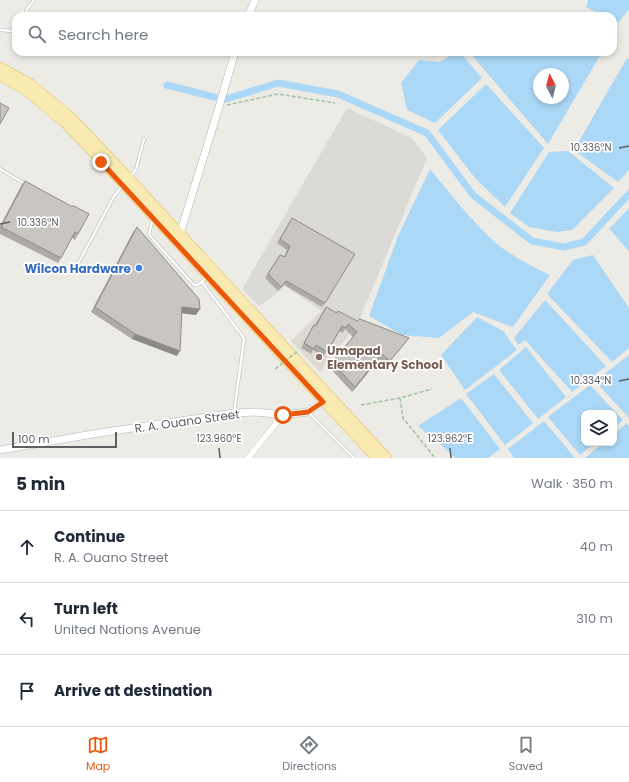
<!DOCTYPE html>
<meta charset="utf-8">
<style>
body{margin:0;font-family:Poppins,sans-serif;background:#f6f6f7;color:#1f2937}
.controls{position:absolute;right:12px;bottom:12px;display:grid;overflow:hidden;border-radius:8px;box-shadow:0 2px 6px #0003}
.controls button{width:36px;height:36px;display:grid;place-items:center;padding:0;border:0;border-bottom:1px solid #e0e1e3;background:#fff;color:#1f2937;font:20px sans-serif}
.compass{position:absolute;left:533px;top:68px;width:36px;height:36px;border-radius:50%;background:#fff;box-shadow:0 2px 6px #0003;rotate:353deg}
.scale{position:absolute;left:12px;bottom:10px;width:105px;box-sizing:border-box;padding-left:4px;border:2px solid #5c6064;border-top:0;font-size:11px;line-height:14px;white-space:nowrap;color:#5c6064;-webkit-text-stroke:3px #fff;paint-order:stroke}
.stop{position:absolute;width:12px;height:12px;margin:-9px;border:3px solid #ea580c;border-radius:50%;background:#fff}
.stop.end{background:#ea580c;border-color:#fff;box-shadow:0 1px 4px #0008}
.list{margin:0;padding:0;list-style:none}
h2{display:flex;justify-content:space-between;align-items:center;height:52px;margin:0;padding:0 16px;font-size:17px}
h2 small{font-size:13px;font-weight:400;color:#747a83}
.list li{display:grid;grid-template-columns:26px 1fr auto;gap:12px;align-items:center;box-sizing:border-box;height:72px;padding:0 16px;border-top:1px solid #e0e1e3}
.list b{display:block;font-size:15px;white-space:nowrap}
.list p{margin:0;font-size:13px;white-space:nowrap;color:#747a83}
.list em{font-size:13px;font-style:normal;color:#747a83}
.icon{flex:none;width:22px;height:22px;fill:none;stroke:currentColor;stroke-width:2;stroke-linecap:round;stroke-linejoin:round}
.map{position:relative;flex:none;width:629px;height:458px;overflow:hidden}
.search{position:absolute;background:#fff;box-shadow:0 2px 6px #0003;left:12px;right:12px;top:12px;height:44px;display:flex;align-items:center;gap:10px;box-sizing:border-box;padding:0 14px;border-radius:12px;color:#747a83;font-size:15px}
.sheet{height:268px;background:#fff}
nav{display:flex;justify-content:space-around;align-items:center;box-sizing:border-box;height:56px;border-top:1px solid #e0e1e3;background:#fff;font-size:11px;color:#747a83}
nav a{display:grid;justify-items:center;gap:2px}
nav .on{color:#ea580c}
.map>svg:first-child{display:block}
.industrial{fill:#dcdad7}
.education{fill:#dddad3}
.water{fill:#abd8f7;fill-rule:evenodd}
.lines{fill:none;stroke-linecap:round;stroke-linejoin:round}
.canal{stroke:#abd8f7;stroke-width:7}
.service-casing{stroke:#b2b5b8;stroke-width:3.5}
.minor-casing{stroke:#b2b5b8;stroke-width:6}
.tertiary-casing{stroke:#b2b5b8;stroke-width:8}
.primary-casing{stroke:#e4be67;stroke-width:10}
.path{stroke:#9dc3a7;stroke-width:1.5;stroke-dasharray:4 2;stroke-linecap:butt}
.service{stroke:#fff;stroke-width:2.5}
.minor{stroke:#fff;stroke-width:5.5}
.tertiary{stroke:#fff;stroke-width:7}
.primary{stroke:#f8eab0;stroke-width:9}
.path-bridge{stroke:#9dc3a7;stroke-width:1.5;stroke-dasharray:4 2;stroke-linecap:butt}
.wall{fill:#adaaa7}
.shaded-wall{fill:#8d8b88}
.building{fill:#c9c6c2;stroke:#8d8b88}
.route{stroke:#ea580c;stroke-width:5}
.ticks{fill:none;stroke:#5c6064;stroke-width:1.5}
.shop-dot{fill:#3f7fe0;stroke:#fff;stroke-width:1.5}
.education-dot{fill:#8d6e63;stroke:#fff;stroke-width:1.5}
.labels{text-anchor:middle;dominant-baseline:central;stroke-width:3.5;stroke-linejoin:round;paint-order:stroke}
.shop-label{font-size:12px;font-weight:bold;fill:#366cbe;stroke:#fff;text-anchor:end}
.education-label{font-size:12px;font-weight:bold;fill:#785e54;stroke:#fff;text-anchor:start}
.street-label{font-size:12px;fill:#5c6064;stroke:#fff}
.ticks-label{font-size:10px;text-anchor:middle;fill:#5c6064;stroke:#fff;stroke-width:3.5;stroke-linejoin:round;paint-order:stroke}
</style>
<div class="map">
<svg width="629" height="458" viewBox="0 0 629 458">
<rect width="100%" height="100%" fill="#edebe5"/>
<polygon class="industrial" points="347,108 412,138 427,158 358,323 321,311 284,285 273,297 259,306 242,289"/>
<polygon class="education" points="321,311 358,323 320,372 291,341"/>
<g class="water">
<polygon points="588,0 629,0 629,9 618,23 613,20 613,16 604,16 586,7"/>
<polygon points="456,52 460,52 482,78 435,123 407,110 401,83 419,60 440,62"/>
<path d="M 469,52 L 602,52 L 548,144 ZM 539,74 L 563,74 L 563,98 L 539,98 Z"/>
<polygon points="627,58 629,59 629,170 618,182 574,150"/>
<polygon points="486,84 544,148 505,207 475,178 438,130"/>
<polygon points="568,151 614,188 572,230 557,232 529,227 510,213 549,152"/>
<path d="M 430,169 C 451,194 472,222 497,244 C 512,256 533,267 550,275 L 513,327 L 473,312 L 439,338 L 402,335 L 369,316 L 398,236 Z"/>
<polygon points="629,208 629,251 609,229"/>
<polygon points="593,255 629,308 629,348 612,362 547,294 573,260"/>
<polygon points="545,300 606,366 572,392 525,340 518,345 514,338"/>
<polygon points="477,317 503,331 517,350 465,390 441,355"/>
<polygon points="526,347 566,397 538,419 499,370"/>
<polygon points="629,355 629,418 595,381"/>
<polygon points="494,374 533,423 505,445 466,394"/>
<polygon points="590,385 623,420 614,427 614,413 584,413 584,443 595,443 580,455 548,417"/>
<polygon points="461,398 500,449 488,458 455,458 449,452 418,426"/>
<polygon points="544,421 575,458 514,458 508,449"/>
<polygon points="627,423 629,426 629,458 585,458 603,443 614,443 614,434"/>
</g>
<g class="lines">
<g class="canal">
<polyline points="167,85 214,97"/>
<polyline points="226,99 278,83 338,94 427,133 473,195 532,241 564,247 584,242 629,194"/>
</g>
<defs>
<g id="service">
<polyline points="25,16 27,9 34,0"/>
<polyline points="0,30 11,31 16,26"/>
<polyline points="0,169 25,184"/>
<polyline points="131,176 136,169 144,139"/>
<path d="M 153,220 L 149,233 L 151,237 L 194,285 C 200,285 203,281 206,277"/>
<polyline points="79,262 113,198 122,186"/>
<polyline points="202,282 241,334 244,339 234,413"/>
<polyline points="309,413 354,458"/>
</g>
<polyline id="minor" points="248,458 283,415"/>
<g id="tertiary">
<polyline points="248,16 255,0"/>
<polyline points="180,234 219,107 235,52"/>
<polyline points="0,450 99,433 234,413 257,412 283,415 308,412 323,402"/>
</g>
<g id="primary">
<polyline points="0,67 31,84 71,117 129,178 387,458"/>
<polyline points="0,76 25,90 65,123 123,184 376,458"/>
</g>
</defs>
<use href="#service" class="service-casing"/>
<use href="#minor" class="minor-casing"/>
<use href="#tertiary" class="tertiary-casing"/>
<use href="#primary" class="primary-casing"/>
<g class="path">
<polyline points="227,105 278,94 335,103"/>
<polyline points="400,398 403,418 435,458"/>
<polyline points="361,405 400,398 432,389"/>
</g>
<use href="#service" class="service"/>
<use href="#minor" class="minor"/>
<use href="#tertiary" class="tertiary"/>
<use href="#primary" class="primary"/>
<polyline class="path-bridge" points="275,369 298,351"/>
</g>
<g class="wall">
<polygon points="25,181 78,234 75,240 72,238 61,258 58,263 0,234 0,226 21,186"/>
<polygon points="292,218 325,303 322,307 284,285 278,291 265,278 277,259 284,257 287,250 277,243"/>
<polygon points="137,227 196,315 182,313 177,356 132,339 91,312 133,232"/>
<polygon points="326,307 336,313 357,321 409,338 386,365 379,359 352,392 329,367 353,337 345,329 343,333 339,331 323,357 313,350 311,354 301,348 311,330 314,325 315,325"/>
</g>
<g class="shaded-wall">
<polygon points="182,307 200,309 196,315 179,313"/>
<polygon points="135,334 180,351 177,356 132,339"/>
<polygon points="382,354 379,359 352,392 355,387"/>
</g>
<g class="building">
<polygon points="0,103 9,108 0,124"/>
<polygon points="25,181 71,206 74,206 89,214 78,234 75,232 61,258 1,227"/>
<polygon points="292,218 355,254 325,303 286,281 281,287 268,274 280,255 285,257 290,246 280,239"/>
<polygon points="137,227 199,299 200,309 182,307 180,351 135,334 95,307"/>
<polygon points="326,307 337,313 338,311 357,321 360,319 409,338 390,361 382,354 355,387 332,362 357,332 348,324 346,328 342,326 327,352 316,345 314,349 304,343 314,325 316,326"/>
</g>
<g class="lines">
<polyline class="route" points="101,162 323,402 308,412 283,415"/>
</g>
<path class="ticks" d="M 619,148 L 629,146M 0,224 L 10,222M 619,381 L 629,379M 219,448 L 220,458M 450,448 L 451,458"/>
<circle class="shop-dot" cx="139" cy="268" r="4"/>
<circle class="education-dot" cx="319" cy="357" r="4"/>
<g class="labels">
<g class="shop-label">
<text x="131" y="268">Wilcon Hardware</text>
</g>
<g class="education-label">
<text x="327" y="350">Umapad<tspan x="327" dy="14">Elementary School</tspan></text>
</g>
<g class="street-label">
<text transform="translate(187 421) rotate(-8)">R. A. Ouano Street</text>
</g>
</g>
<g class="ticks-label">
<text x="591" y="151">10.336°N</text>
<text x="38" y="226">10.336°N</text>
<text x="591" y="384">10.334°N</text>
<text x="219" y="442">123.960°E</text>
<text x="450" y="442">123.962°E</text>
</g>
</svg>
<div class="controls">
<button><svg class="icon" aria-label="layers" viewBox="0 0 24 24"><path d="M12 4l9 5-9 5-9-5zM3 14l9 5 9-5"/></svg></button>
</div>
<svg class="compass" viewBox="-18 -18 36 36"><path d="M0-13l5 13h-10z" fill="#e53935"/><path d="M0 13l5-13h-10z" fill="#747a83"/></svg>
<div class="scale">100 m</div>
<div class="stop" style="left:283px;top:415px"></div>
<div class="stop end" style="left:101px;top:162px"></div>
<div class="search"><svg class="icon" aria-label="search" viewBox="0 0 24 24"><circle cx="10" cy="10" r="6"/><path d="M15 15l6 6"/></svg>Search here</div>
</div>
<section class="sheet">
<h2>5 min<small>Walk · 350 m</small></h2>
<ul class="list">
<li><svg class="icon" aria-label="ahead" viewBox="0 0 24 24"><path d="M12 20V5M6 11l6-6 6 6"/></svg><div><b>Continue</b><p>R. A. Ouano Street</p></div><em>40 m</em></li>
<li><svg class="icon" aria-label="left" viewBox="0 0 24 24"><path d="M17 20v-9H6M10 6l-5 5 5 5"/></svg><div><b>Turn left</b><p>United Nations Avenue</p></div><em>310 m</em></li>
<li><svg class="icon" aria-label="arrive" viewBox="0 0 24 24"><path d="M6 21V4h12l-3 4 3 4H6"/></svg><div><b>Arrive at destination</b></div></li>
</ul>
</section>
<nav>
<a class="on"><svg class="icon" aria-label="map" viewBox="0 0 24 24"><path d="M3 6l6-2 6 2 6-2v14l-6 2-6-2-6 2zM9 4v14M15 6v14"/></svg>Map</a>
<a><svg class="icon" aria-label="directions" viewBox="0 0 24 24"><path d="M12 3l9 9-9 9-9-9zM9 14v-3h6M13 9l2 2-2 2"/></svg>Directions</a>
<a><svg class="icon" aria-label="saved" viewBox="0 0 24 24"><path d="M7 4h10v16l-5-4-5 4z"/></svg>Saved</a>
</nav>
